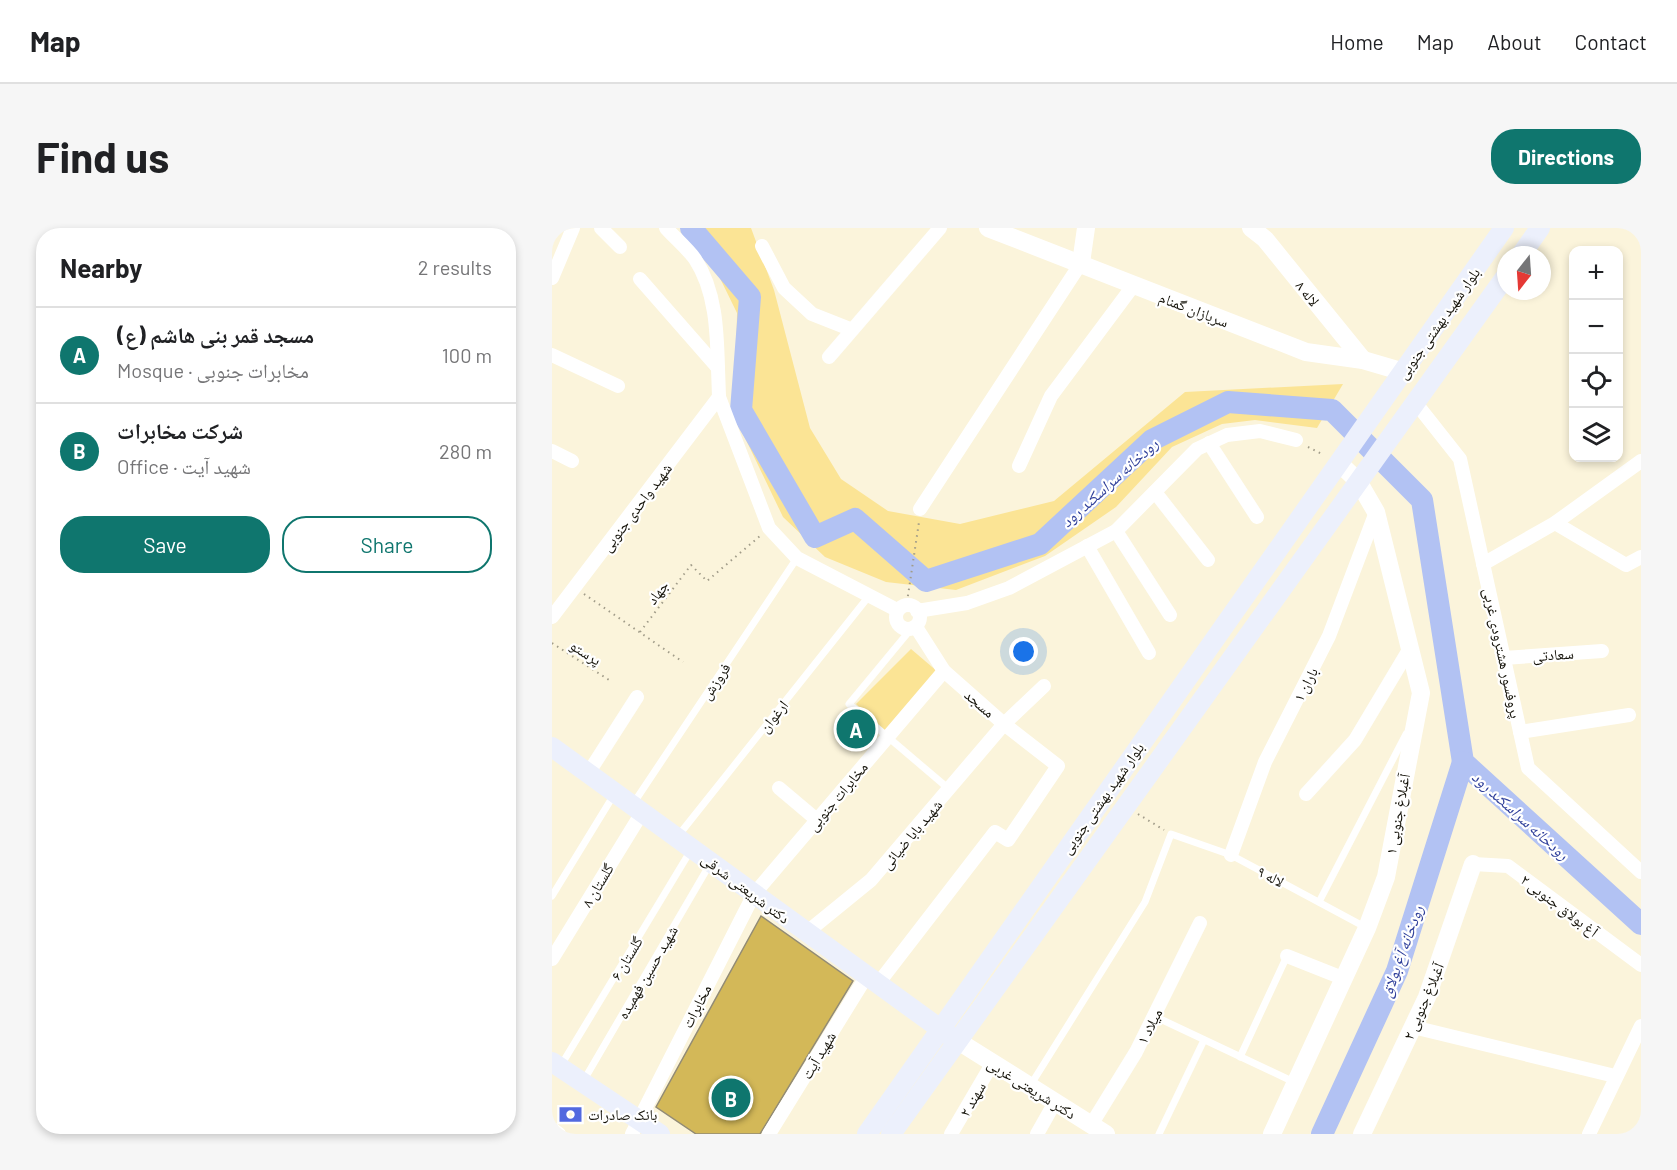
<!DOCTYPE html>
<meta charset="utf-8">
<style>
body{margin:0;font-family:Barlow,"Noto Naskh Arabic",sans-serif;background:#f6f6f6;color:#202124}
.controls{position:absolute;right:18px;top:18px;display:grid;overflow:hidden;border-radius:12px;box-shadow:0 3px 9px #0003}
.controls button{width:54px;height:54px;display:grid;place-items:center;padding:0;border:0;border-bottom:2px solid #e0e0e0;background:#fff;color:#202124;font:30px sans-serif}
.compass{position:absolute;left:945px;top:18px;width:54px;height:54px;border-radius:50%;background:#fff;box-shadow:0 3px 9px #0003;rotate:197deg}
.you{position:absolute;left:472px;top:424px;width:21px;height:21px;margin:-15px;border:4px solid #fff;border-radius:50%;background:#1a73e8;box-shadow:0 0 0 9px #1a73e833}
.badge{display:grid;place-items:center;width:39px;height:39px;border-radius:50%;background:#0f766e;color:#fff;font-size:20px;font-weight:700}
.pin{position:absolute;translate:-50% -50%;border:3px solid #fff;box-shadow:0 2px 6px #0006}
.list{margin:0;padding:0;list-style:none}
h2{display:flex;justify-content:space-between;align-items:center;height:78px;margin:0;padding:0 24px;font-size:26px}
h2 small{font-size:20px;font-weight:400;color:#757577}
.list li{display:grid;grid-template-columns:39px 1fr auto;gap:18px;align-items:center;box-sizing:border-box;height:96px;padding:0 24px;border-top:2px solid #e0e0e0}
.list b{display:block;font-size:22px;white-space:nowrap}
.list p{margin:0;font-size:20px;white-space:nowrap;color:#757577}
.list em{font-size:20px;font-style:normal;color:#757577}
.actions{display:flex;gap:12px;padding:18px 24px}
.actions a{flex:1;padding:14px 0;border:2px solid #0f766e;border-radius:24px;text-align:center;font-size:21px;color:#0f766e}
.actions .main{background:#0f766e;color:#fff}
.icon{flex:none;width:33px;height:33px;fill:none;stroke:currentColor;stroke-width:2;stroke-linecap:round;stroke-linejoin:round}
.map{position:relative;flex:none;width:1089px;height:906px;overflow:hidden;border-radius:24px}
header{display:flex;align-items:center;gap:36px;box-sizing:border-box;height:84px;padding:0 30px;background:#fff;border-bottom:2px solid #e0e0e0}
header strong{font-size:28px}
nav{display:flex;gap:33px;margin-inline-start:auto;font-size:21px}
.intro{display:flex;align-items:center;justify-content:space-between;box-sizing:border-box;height:144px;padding:0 36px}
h1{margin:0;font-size:42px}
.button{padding:15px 27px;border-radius:24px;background:#0f766e;color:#fff;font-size:21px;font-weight:700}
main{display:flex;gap:36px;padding:0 36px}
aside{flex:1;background:#fff;border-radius:24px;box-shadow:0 3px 9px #0003}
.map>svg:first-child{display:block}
.green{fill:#fbe495}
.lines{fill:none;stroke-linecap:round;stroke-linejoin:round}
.river{stroke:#b2c2f3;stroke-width:22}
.building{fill:#d3b858;stroke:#928b75;stroke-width:1.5}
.path{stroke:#a19c89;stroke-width:2;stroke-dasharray:1.5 4.5;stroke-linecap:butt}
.service{stroke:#fff;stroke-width:7}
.minor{stroke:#fff;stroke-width:14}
.tertiary{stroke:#fff;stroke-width:18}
.secondary{stroke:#ecf0fc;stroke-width:20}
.labels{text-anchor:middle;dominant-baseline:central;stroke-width:4.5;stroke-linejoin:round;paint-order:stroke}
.street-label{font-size:15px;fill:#141209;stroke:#fff}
.poi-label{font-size:15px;fill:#141209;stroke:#fff;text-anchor:start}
.water-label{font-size:16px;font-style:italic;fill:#30409b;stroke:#fff}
</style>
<header>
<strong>Map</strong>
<nav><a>Home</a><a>Map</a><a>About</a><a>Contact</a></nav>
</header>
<div class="intro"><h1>Find us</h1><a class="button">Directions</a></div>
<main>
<aside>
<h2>Nearby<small>2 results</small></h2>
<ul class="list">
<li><span class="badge">A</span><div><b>مسجد قمر بنی هاشم (ع)</b><p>Mosque · مخابرات جنوبی</p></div><em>100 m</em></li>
<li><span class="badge">B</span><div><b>شرکت مخابرات</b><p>Office · شهید آیت</p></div><em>280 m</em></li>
</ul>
<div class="actions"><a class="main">Save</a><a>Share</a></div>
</aside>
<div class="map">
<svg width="1089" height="906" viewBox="0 0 1089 906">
<rect width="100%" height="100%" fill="#fbf4db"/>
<g class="green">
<polygon points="130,0 199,0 222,62 258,200 289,251 336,283 408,296 502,273 633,164 791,156 765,200 703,192 670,196 620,219 564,279 493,328 404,362 334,354 273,329 231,289 183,189 185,85 163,40"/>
<polygon points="359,421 386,444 333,504 304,476"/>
</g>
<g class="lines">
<g class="river">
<polyline points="139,0 198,69 189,182 263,309 303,291 374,353 488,316 600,212 676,174 780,182 870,272 911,534 1089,696"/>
<polyline points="770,906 845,743 911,534"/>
</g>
</g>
<polygon class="building" points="209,688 301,753 208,906 144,906 104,879"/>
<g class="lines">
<g class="path">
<polyline points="756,219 772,227"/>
<polyline points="32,366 131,434"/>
<polyline points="355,374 367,294"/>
<polyline points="88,404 139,337 155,353 208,308"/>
<polyline points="0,415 57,452"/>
<polyline points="586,586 612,602"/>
</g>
<g class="service">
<polyline points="359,401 297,476 397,561"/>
<polyline points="81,576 245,330"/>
<polyline points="126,608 317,368"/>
<polyline points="0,668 63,565"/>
<polyline points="767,674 854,506"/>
<polyline points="602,788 744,855"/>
<polyline points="688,829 735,728"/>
<polyline points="8,839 139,622"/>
<polyline points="32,852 158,636"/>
<polyline points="478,858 593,674 619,606 679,627 813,699"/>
<polyline points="607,906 652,812"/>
</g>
<g class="minor">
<polyline points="49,0 68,19"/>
<path d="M 114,0 C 123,10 135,20 143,31 C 164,63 165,104 166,140"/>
<polyline points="210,18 232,60 260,86 298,101"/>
<polyline points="0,50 21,0"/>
<polyline points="88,51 166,140 167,169 217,300 245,330 345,382"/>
<polyline points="0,127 66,158"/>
<polyline points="277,129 388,0"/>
<polyline points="863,174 908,231 976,540 1089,644"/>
<polyline points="657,215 705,289"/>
<polyline points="0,223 20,233"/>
<polyline points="467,238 499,168 581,58"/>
<polyline points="603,264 656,332"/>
<polyline points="368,281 529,35"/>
<polyline points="1003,295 1074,337 1089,329"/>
<polyline points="564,303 618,387"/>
<polyline points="535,318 597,425"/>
<polyline points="931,336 1003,295 1089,233"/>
<circle cx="356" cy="389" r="12"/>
<polyline points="365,383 415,375 457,360 564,303 645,221 675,207 708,203 744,212"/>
<polyline points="0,389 167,169"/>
<polyline points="952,430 1050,423"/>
<polyline points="968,504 1077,487"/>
<polyline points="37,544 85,469"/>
<polyline points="227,560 265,592"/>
<polyline points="754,566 803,512 858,420"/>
<polyline points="679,627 713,534 777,408 824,284"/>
<polyline points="921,636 956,638 1089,737"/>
<polyline points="254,705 319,652 452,496 492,458"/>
<polyline points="735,728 793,751"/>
<polyline points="0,731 91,583"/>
<polyline points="325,757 443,604 456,612 506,538 452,496 392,443 364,399"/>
<polyline points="861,799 1063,848"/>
<polyline points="539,897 584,824 648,695"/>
<polyline points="0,901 7,906"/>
<polyline points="80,906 202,666 392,443"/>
<polyline points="217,906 314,749"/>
<polyline points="399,906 440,836"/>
<polyline points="485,906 502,876"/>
<polyline points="1037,906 1089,798"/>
</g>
<g class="tertiary">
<polyline points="436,0 754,124 811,132 852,144"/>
<polyline points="699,0 713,11 811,132"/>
<polyline points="529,35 534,0"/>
<polyline points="406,813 554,906"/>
<polyline points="720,906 815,700 834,649 869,465 824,284 806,253 788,236"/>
<polyline points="810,906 875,769 921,636"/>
</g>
<g class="secondary">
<polyline points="969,27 988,0"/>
<polyline points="0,519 398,808"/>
<polyline points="0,834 108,906"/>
<polyline points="315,906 952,0"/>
<polyline points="339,906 954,48"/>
</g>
</g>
<defs>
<symbol id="bank-bare" viewBox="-9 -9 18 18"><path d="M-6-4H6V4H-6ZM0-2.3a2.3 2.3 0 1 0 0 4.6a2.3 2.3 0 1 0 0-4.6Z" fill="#5269df" stroke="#fff" stroke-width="2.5" paint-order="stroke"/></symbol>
</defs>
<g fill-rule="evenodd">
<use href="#bank-bare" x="2" y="870" width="33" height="33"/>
</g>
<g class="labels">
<g class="street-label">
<text transform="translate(756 65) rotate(51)">لاله ۸</text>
<text transform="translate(642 81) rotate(21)">سربازان گمنام</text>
<text transform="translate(886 95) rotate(-55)">بلوار شهید بهشتی جنوبی</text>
<text transform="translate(84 279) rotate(-53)">شهید واحدی جنوبی</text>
<text transform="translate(105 364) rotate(-53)">جهاد</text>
<text transform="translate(34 424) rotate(33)">پرستو</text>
<text transform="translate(951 425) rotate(78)">پروفسور هشترودی غربی</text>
<text transform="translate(1001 426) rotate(-4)">سعادتی</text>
<text transform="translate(163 453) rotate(-56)">فروزش</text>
<text transform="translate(753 456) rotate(-63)">باران ۱</text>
<text transform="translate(428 475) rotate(41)">مسجد</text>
<text transform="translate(221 488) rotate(-52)">ارغوان</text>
<text transform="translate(285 568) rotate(-50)">مخابرات جنوبی</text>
<text transform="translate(550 570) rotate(-55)">بلوار شهید بهشتی جنوبی</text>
<text transform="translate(845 586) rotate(-80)">آغبلاغ جنوبی ۱</text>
<text transform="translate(359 606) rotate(-50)">شهيد بابا ضيائی</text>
<text transform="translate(719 648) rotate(28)">لاله ۹</text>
<text transform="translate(45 657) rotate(-59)">گلستان ۸</text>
<text transform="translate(194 660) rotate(37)">دکتر شریعتی شرقی</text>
<text transform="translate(1008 677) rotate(37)">آغ بولاق جنوبی ۲</text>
<text transform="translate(74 730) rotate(-59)">گلستان ۶</text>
<text transform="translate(95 744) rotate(-60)">شهيد حسین فهمیده</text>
<text transform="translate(871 773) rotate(-67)">آغبلاغ جنوبی ۲</text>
<text transform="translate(144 778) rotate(-63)">مخابرات</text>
<text transform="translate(597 798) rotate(-63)">میلاد ۱</text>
<text transform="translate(266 827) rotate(-59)">شهید آیت</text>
<text transform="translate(480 860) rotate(32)">دکتر شریعتی غربی</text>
<text transform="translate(420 871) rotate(-60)">سهند ۲</text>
</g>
<g class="poi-label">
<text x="36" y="886">بانک صادرات</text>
</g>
<g class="water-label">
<text transform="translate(557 254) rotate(-42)">رودخانه سراسکند رود</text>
<text transform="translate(969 587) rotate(42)">رودخانه سراسکند رود</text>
<text transform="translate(849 723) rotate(-70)">رودخانه آغ بولاق</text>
</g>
</g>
</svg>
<div class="controls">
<button>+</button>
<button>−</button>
<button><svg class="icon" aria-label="locate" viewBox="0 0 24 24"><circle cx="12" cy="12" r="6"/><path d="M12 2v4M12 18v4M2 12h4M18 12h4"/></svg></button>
<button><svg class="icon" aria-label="layers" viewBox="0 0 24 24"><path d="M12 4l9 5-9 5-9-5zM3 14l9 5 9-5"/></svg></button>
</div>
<svg class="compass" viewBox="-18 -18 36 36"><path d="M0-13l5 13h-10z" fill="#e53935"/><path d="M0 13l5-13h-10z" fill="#757577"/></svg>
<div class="you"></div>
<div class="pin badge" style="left:304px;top:501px">A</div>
<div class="pin badge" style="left:179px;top:870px">B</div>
</div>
</main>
